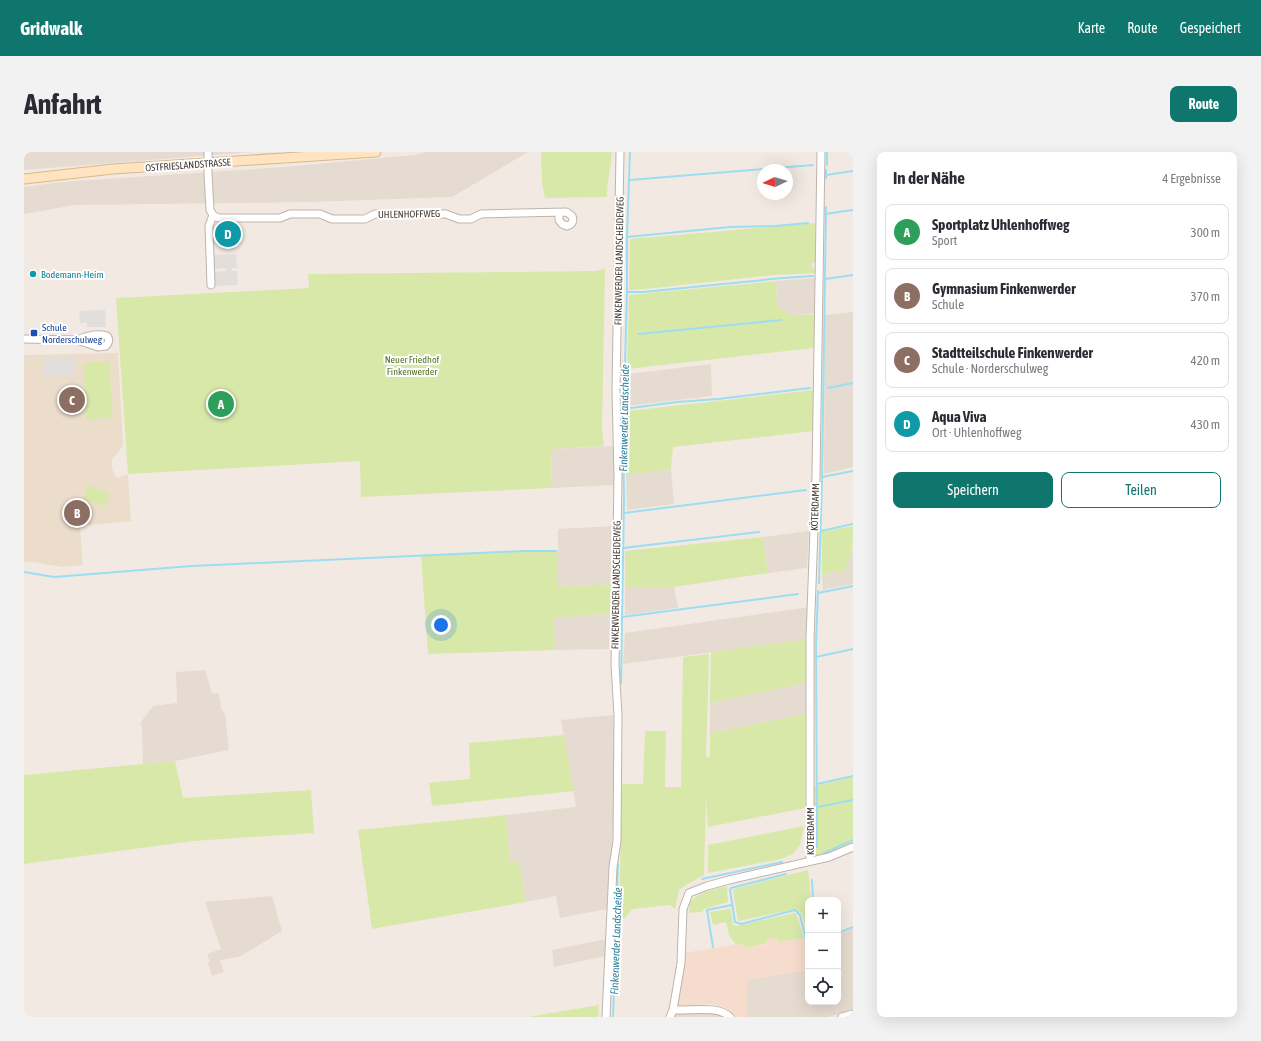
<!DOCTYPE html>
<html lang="de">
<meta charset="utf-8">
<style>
body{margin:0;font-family:"Asap Condensed",sans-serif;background:#f2f2f3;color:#2b2b33}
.controls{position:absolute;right:12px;bottom:12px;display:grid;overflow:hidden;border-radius:8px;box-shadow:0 4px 16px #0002}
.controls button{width:36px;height:36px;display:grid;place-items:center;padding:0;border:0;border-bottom:1px solid #e1e1e2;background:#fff;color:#2b2b33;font:20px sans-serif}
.compass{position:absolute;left:733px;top:12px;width:36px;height:36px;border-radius:50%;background:#fff;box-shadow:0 4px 16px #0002;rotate:266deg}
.you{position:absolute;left:417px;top:473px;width:14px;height:14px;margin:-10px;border:3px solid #fff;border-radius:50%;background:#1a73e8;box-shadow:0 0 0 6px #1a73e833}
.badge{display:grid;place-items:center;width:26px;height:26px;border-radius:50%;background:#0f766e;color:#fff;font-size:13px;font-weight:700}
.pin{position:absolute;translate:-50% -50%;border:2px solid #fff;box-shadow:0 1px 4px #0006}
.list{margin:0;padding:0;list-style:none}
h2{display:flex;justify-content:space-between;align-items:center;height:52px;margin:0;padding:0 16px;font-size:17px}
h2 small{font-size:13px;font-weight:400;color:#7c7c81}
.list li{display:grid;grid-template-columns:26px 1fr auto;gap:12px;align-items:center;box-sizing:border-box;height:56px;margin:0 8px 8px;padding:0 8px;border:1px solid #e1e1e2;border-radius:8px}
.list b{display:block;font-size:15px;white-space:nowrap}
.list p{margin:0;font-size:13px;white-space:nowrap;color:#7c7c81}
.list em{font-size:13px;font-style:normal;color:#7c7c81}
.actions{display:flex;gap:8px;padding:12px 16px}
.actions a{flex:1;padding:9px 0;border:1px solid #0f766e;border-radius:8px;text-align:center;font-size:14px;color:#0f766e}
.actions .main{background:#0f766e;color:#fff}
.icon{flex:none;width:22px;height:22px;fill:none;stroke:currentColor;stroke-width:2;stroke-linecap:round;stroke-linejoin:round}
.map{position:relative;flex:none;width:829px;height:865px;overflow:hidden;border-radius:8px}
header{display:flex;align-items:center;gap:24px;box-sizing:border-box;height:56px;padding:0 20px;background:#0f766e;color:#fff}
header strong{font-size:19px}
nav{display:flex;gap:22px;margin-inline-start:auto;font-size:14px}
.intro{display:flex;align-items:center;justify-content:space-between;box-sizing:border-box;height:96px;padding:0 24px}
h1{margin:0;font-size:28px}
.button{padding:10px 18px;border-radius:8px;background:#0f766e;color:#fff;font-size:14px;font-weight:700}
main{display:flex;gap:24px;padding:0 24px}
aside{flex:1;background:#fff;border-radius:8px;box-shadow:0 4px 16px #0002}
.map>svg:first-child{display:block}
.residential{fill:#e6dbd0}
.commercial{fill:#f5dccc}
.education{fill:#ecddcb}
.green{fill:#d7e8a9}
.parking{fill:#e2dedb}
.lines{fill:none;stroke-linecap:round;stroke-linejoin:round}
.stream{stroke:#9cdef1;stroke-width:2}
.street-casing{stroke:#c0b3a8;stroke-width:9}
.secondary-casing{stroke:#d7b892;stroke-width:11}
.street{stroke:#fff;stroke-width:7}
.secondary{stroke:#ffe4bf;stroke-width:9}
.culture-dot{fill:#0f9aa8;stroke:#fff;stroke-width:1.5}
.transit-dot{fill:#1a4fb4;stroke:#fff;stroke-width:1.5}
.labels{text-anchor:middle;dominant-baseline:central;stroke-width:4;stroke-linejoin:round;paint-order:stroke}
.street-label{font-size:10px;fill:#433a33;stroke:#fff}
.culture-label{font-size:10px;fill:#0d838f;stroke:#fff;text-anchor:start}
.transit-label{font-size:10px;fill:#164399;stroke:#fff;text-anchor:start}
.park-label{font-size:10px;fill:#537625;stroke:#fff}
.water-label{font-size:11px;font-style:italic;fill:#267e99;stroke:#fff}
</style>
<header>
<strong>Gridwalk</strong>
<nav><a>Karte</a><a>Route</a><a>Gespeichert</a></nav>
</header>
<div class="intro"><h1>Anfahrt</h1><a class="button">Route</a></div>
<main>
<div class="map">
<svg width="829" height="865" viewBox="0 0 829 865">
<rect width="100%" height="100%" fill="#f2eae2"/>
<g class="residential">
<polygon points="0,0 228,0 0,18"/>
<polygon points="402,0 504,0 428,45 285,50 51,53 0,62 0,35 37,30 260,15 391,3"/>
<polygon points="791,126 790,161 768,164 753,153 752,129"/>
<polygon points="829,160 829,315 800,322 801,163"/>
<polygon points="687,212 688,244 603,254 605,222"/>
<polygon points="590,294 591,333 528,336 527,297"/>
<polygon points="647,317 650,352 603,358 602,323"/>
<polygon points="589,374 587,432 534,435 534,377"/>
<polygon points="785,379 783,416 744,421 739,385"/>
<polygon points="829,393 829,432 799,438 798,423 812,419 822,414 827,403"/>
<polygon points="601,435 650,435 654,456 601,463"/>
<polygon points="787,455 786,487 599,512 601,481"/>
<polygon points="587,461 586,497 531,498 530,466"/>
<polygon points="181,518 188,541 195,542 197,556 201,562 205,598 151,609 119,612 118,575 116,571 129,554 153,551 152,520"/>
<polygon points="786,530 786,561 686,581 686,551"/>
<polygon points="589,563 590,591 590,657 588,692 584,721 583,757 536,766 532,744 502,750 495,709 486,710 482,663 552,655 537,568"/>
<polygon points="248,744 258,779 215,805 196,808 200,820 188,824 184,811 186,810 183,802 197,797 181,750"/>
<polygon points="829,776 829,858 804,865 723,865 723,828 784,818 784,850 814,850 814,783"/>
<polygon points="582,787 581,804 530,815 528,798"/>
<polygon points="650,861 695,862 701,865 649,865"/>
</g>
<polygon class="commercial" points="753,785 754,790 780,786 784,803 784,818 723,828 723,865 712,865 707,859 697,854 686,852 653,854 660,801 720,791 721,796 743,792 742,787"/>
<polygon class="education" points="94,201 99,293 88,308 88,316 90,322 93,326 104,322 107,369 56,374 59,413 38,415 9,410 0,410 0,203"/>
<g class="green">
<path d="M 517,0 L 588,0 C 587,15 583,30 583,45 L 521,46 L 518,31 Z"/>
<polygon points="791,71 791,110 788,111 788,115 791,117 791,121 750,123 621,137 605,138 606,87"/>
<polygon points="581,116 578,277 580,294 527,297 528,336 337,345 336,309 104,322 92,146 285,136 284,122 573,119"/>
<polygon points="752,129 753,153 768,164 790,162 790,196 603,217 605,143"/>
<polygon points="85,209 89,265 62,268 60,211"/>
<path d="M 790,238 L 790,279 L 649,295 L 647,317 L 602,323 C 602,301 599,279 604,259 Z"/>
<polygon points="64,333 86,341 81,355 59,347"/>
<path d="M 829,374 C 829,388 829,416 814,422 L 812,419 L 798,423 L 798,380 Z"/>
<polygon points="739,385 744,421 650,435 601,435 601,399"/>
<polygon points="499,399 534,399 534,435 587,432 587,461 530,466 531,498 404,502 397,403"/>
<polygon points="786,487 786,530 686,551 687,500"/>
<polygon points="685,502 682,606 686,604 686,581 781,562 781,656 684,675 682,645 680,723 662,733 655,738 651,757 646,753 609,757 595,771 598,632 619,632 621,579 642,579 641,635 657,635 659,505"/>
<polygon points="540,583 550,639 408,654 405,631 446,627 445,591"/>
<polygon points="151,609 159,646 287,638 290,681 169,689 0,712 0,623"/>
<polygon points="829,625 829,695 786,709 786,635"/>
<polygon points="482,663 486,710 495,709 502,750 348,777 334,678"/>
<polygon points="780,674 776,693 769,702 757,707 684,721 684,693"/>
<polygon points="784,718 787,748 784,748 784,786 778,762 772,757 714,769 709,739 710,737"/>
<path d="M 703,734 L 704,750 L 680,757 L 678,760 L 665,761 L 666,750 C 676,740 689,737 703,734 Z"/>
<polygon points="706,757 707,759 709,773 713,774 770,761 772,762 780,786 754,790 753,785 743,787 743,791 721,796 720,791 712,793 705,783 702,770 689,773 686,760"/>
<polygon points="575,853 574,865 504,865"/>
</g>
<g class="parking">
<polygon points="212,102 213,116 208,116 208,119 213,119 214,133 191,134 191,120 202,119 201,116 191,117 190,103"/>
<polygon points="81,158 82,175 63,175 63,170 56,171 55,159"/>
<polygon points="51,205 52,223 20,225 19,206"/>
</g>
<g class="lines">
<g class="stream">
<polyline points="803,13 803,0"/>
<polyline points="802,23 829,19"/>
<polyline points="802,26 802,18"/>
<polyline points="606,28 789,13"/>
<polyline points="801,62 829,58"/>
<polyline points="603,85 706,75 751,74 784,71"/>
<polyline points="801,127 829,123"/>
<polyline points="603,140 619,140 759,126 789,124"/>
<polyline points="615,182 757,168"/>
<polyline points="804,236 829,231"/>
<polyline points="600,256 607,256 653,250 694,247 786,236"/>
<polyline points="798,325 829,319"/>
<polyline points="600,361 782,338"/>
<polyline points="797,379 829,372"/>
<polyline points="599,396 735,380"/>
<polyline points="0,420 30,425 168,414 499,399 532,399"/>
<polyline points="795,431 798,328 802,55"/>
<polyline points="794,441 829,434"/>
<polyline points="598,465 774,442"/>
<polyline points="792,505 829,497"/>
<polyline points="597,531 600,346 599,284 603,140 603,85 606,0"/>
<polyline points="793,632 829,624"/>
<polyline points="794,655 829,648"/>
<polyline points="793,695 792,492 794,439"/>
<polyline points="800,701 829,688"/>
<polyline points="762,722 707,736 706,738 711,770 717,772 771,758 776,763 784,796"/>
<polyline points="678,727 758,710"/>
<polyline points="788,728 789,748"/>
<polyline points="814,781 829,775"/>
<polyline points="689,795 683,758 708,753"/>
<polyline points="589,865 594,712"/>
</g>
<defs>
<g id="street">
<path d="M 184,0 L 184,22 L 186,58 L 189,63 L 194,66 L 256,66 L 266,62 L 296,62 L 308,67 L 341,67 L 351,62 L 422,62 L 435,67 L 447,67 L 457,62 L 542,60 L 544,61 L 548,64 C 550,69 548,73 543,74 L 538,72 L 535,68 L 535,61"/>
<polyline points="187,133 185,74 189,63"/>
<path d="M 0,187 L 53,188 L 74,195 L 82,194 C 85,190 86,188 83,184 C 73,181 62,184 53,188"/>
<polyline points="786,709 786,487 792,323 797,0"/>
<path d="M 649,858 C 666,859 694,853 706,865"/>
<polyline points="582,865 589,715 593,689 594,563 591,513 594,324 592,239 596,0"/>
<polyline points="646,865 649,858 657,811 659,757 665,741 683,734 705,728 805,705 829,695"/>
<polyline points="818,865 829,862"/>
</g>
<polyline id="secondary" points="0,27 89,17 352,0"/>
</defs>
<use href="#street" class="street-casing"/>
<use href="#secondary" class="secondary-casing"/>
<use href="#street" class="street"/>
<use href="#secondary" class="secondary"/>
</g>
<circle class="culture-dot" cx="9" cy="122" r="4"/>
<rect class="transit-dot" x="6" y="177" width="8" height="8" rx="2"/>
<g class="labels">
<g class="street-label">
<text transform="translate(164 13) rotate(-4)">OSTFRIESLANDSTRASSE</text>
<text transform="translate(385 62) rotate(-1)">UHLENHOFFWEG</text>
<text transform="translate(595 109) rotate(-89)">FINKENWERDER LANDSCHEIDEWEG</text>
<text transform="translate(791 355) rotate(-88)">KÖTERDAMM</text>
<text transform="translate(592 433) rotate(-89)">FINKENWERDER LANDSCHEIDEWEG</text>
<text transform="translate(786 679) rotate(-90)">KÖTERDAMM</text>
</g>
<g class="culture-label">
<text x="17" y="122">Bodemann-Heim</text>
</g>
<g class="transit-label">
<text x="18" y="175">Schule<tspan x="18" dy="12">Norderschulweg</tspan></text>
</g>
<g class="park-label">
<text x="388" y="207">Neuer Friedhof<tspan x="388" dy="12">Finkenwerder</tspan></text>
</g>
<g class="water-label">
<text transform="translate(600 266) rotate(-89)">Finkenwerder Landscheide</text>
<text transform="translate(592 789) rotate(-88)">Finkenwerder Landscheide</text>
</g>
</g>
</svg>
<div class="controls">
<button>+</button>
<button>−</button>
<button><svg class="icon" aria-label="locate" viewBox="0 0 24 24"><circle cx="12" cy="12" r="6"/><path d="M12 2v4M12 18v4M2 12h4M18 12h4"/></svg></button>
</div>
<svg class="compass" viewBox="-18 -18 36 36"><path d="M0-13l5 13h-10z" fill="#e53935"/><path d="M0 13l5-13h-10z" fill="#7c7c81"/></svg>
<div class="you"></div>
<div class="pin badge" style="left:197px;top:252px;background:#2e9e5b">A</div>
<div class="pin badge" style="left:53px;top:361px;background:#8d6e63">B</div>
<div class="pin badge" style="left:48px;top:248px;background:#8d6e63">C</div>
<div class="pin badge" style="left:204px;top:82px;background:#0f9aa8">D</div>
</div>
<aside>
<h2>In der Nähe<small>4 Ergebnisse</small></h2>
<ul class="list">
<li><span class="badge" style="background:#2e9e5b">A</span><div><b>Sportplatz Uhlenhoffweg</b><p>Sport</p></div><em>300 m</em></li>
<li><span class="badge" style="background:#8d6e63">B</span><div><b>Gymnasium Finkenwerder</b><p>Schule</p></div><em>370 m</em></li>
<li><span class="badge" style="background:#8d6e63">C</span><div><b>Stadtteilschule Finkenwerder</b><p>Schule · Norderschulweg</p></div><em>420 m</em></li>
<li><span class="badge" style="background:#0f9aa8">D</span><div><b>Aqua Viva</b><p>Ort · Uhlenhoffweg</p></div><em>430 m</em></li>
</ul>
<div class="actions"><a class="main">Speichern</a><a>Teilen</a></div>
</aside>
</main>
